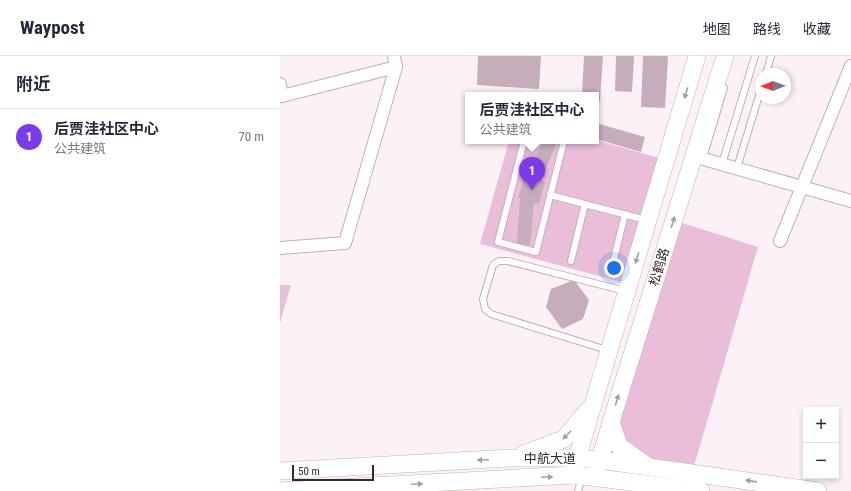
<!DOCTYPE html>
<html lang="zh">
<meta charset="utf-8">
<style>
body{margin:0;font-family:"Roboto Condensed","Noto Sans SC",sans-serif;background:#f6f6f7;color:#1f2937}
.controls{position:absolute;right:12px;bottom:12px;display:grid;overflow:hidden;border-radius:0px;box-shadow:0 2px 6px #0003}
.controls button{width:36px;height:36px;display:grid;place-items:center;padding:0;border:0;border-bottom:1px solid #e0e1e3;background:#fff;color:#1f2937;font:20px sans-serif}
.compass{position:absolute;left:475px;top:12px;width:36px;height:36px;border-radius:50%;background:#fff;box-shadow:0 2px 6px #0003;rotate:269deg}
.scale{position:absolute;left:12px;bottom:10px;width:82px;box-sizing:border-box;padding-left:4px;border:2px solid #32282e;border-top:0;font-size:11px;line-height:14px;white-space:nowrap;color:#32282e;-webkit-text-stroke:3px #fff;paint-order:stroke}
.you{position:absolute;left:334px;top:212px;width:14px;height:14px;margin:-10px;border:3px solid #fff;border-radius:50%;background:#1a73e8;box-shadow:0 0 0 6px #1a73e833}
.badge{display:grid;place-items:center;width:26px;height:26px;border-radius:50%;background:#7c3aed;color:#fff;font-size:13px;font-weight:700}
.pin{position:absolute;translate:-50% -33px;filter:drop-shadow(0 1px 2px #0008)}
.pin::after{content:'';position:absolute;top:21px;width:14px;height:12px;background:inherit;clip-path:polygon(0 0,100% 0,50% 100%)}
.popup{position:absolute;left:185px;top:36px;width:134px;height:52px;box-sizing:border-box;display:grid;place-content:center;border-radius:0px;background:#fff;filter:drop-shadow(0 1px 3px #0005);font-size:13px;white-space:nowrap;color:#747a83}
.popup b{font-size:15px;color:#1f2937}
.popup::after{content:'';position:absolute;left:50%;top:100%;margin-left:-8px;border:8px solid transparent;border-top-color:#fff}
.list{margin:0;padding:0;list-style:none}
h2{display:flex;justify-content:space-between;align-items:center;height:52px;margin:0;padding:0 16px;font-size:17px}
h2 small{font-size:13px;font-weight:400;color:#747a83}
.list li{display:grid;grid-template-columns:26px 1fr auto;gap:12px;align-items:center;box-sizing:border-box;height:56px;padding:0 16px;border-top:1px solid #e0e1e3}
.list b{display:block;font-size:15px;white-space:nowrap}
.list p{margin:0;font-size:13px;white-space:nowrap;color:#747a83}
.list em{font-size:13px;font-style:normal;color:#747a83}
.map{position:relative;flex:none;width:571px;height:435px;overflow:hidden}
header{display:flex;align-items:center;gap:24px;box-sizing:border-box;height:56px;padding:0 20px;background:#fff;border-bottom:1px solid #e0e1e3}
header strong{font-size:19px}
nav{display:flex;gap:22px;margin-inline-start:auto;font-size:14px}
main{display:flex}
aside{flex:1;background:#fff}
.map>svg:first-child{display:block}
.green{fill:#eabed8}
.building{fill:#c6adbc}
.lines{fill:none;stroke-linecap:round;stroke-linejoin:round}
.lane-casing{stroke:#c7adbc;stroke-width:8}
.street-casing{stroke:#c7adbc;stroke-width:14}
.secondary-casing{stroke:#c7adbc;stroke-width:18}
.lane{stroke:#fff;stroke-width:6}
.street{stroke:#fff;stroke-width:12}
.secondary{stroke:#fff;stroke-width:17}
.oneway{fill:#a39ea1}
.labels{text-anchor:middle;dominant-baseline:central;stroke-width:3.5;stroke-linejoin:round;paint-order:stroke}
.street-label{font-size:13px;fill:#32282e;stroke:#fff}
</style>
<header>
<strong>Waypost</strong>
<nav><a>地图</a><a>路线</a><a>收藏</a></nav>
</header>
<main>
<aside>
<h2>附近<small></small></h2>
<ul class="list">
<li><span class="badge">1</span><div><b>后贾洼社区中心</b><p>公共建筑</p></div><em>70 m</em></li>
</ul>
</aside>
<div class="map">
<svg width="571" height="435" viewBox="0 0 571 435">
<rect width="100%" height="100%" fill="#fcf1f7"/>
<g class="green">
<polygon points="316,84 386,104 349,228 200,188 229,85 316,85"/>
<polygon points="393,164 478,191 412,417 320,404"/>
<polygon points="0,229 11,229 0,267"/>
</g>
<g class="building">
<polygon points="198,0 261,0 259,33 197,29"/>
<polygon points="304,0 323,0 320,45 316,45 316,39 302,39"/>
<polygon points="336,0 354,0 352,36 335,35"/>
<polygon points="363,0 388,0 385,52 361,51"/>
<polygon points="316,67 365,81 361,96 316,83"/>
<polygon points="263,85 275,85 277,86 261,124 265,126 259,148 254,147 250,189 237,188 240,142 238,142 245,119 248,120"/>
<polygon points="294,224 309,244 303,263 282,273 266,251 271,233"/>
</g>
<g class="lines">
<defs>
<g id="lane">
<polyline points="486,18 491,0"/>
<polyline points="244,85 218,186 256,196 284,85"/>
<polyline points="423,102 444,32"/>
<polyline points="442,108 475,0"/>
<polyline points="457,112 481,33"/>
<polyline points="270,139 366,164"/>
<polyline points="291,205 305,148"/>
<polyline points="331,215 345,158"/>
<polyline points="327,294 211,258 205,253 203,243 213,209 219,205 228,205 345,235"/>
<polyline points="298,435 302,421"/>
</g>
<g id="street">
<polyline points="0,28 2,40 116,11 114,0"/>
<polyline points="413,100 571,145"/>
<polyline points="500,185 571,10"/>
<polyline points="0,192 65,187 116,11"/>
</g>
<g id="secondary">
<polyline points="331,366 339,390 366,409"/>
<polyline points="243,398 284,383 308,354"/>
<polyline points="0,415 231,402 297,402 320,404 538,435"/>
<polyline points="292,419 417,0"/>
<polyline points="313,421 320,404 331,366 445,0"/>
<polyline points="0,435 292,419 303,420 421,435"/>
</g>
</defs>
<use href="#lane" class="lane-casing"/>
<use href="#street" class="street-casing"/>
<use href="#secondary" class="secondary-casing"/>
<use href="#lane" class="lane"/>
<use href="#street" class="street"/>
<use href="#secondary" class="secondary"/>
</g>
<defs><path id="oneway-solid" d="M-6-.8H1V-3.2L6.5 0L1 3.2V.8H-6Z"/></defs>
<g class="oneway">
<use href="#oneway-solid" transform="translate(406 37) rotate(107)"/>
<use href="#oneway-solid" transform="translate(393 166) rotate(-73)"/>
<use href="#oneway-solid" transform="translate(357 202) rotate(107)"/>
<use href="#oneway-solid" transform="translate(337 344) rotate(-73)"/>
<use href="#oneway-solid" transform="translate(287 379) rotate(135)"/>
<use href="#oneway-solid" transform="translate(203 404) rotate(177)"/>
<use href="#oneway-solid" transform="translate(267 421) rotate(-3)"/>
<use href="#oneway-solid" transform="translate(471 425) rotate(-172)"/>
<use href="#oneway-solid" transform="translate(137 428) rotate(-3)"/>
</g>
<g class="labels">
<g class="street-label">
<text transform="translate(379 211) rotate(-73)">松鹤路</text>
<text x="270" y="402">中航大道</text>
</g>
</g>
</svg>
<div class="controls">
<button>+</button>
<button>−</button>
</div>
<svg class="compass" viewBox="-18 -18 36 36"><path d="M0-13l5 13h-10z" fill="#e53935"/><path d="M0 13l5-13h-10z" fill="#747a83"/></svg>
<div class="scale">50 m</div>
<div class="you"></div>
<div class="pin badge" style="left:252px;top:134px">1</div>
<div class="popup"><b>后贾洼社区中心</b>公共建筑</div>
</div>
</main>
